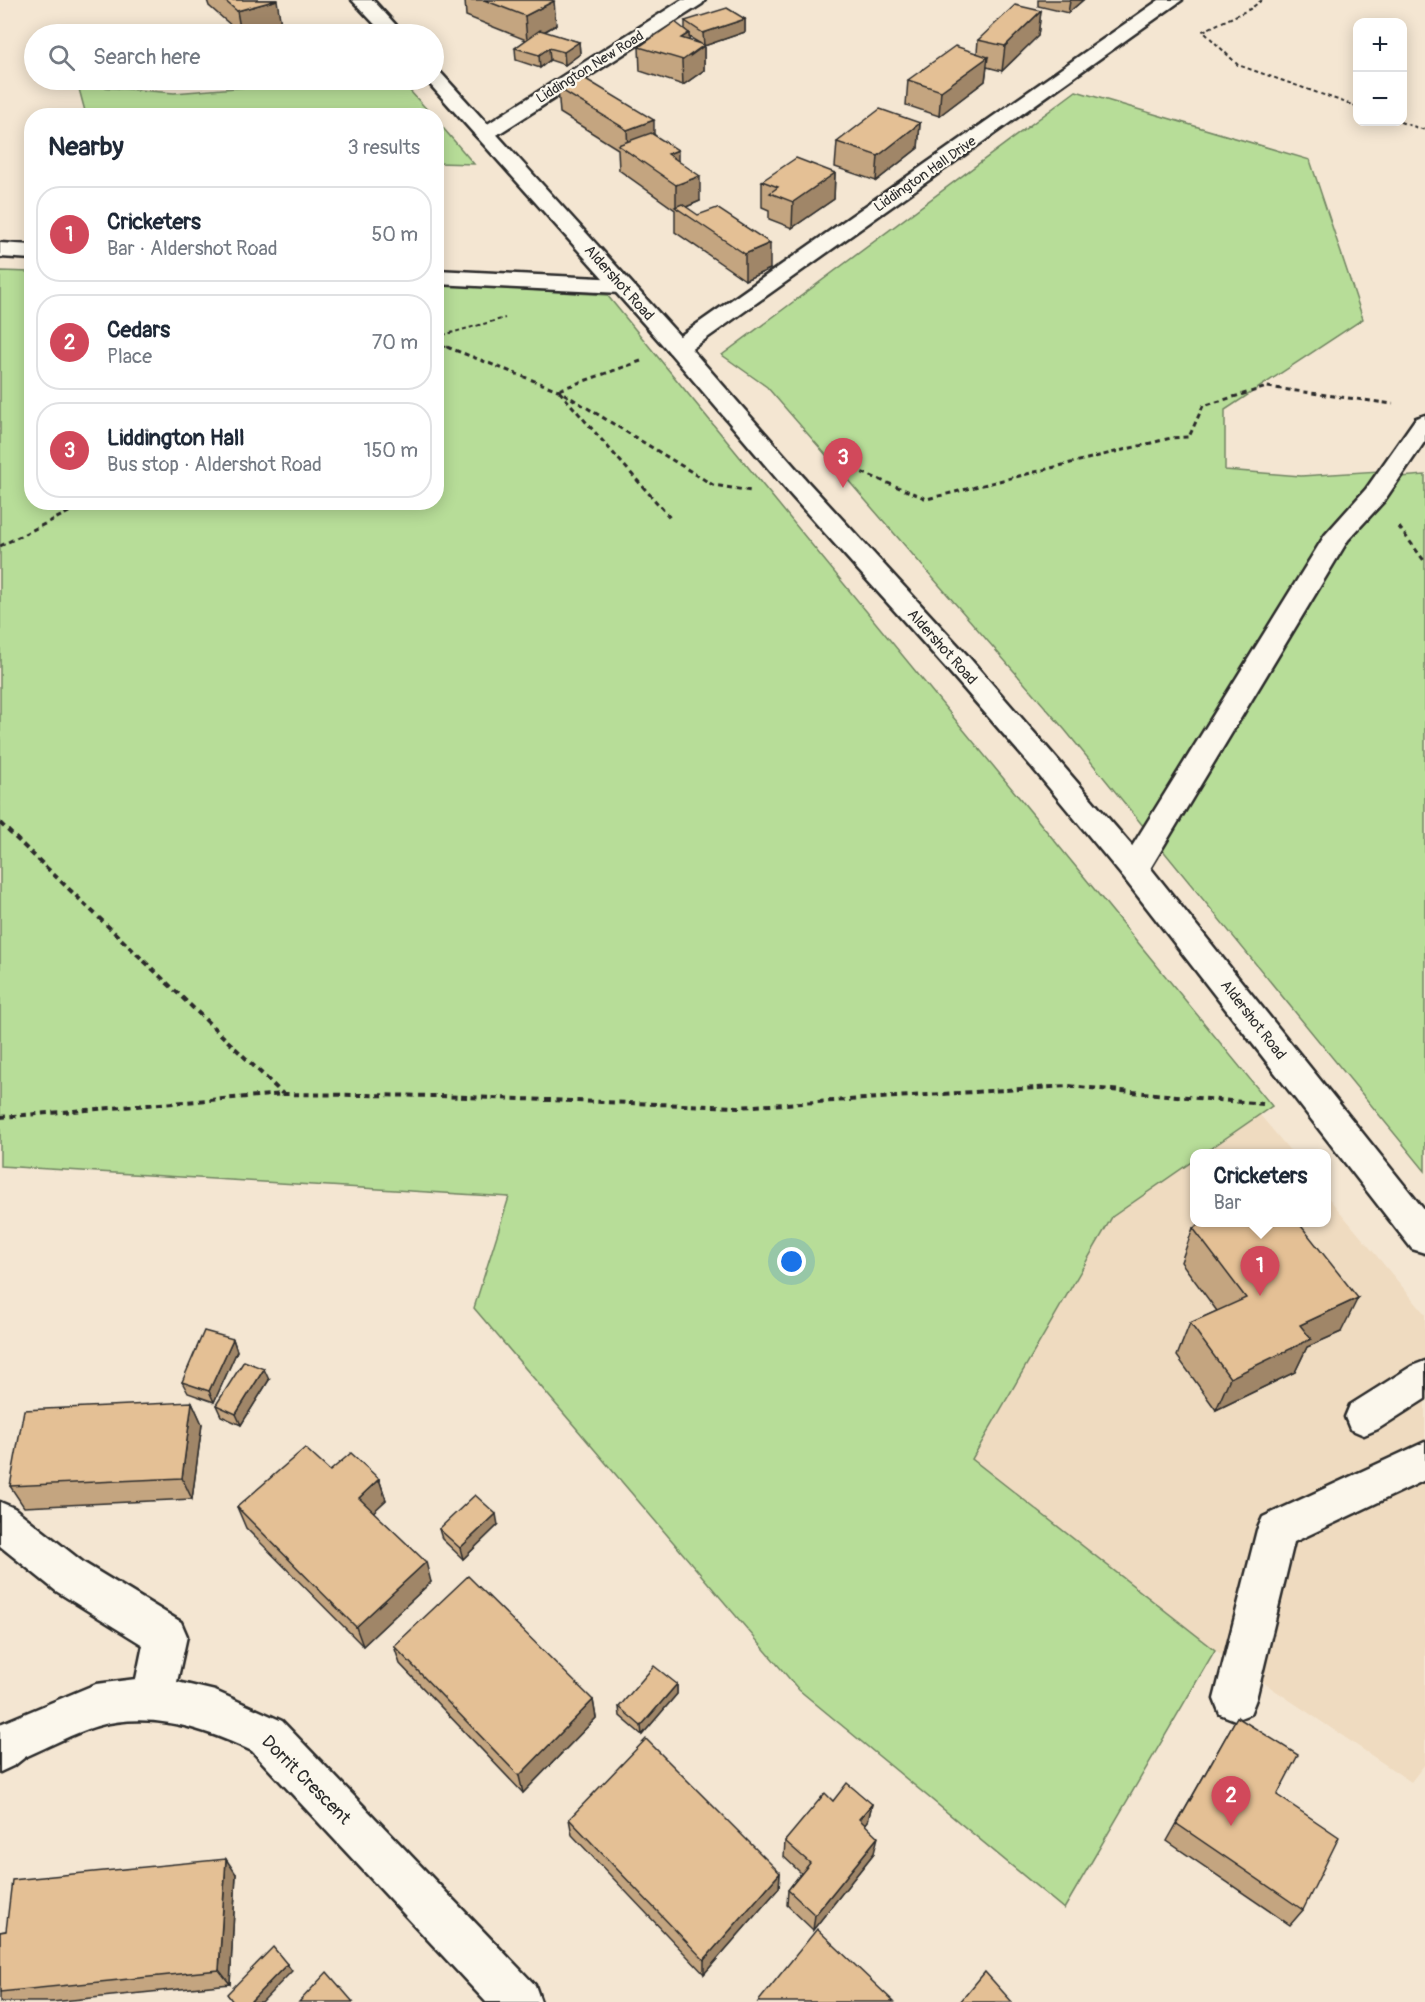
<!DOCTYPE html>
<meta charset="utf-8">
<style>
body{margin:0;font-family:Pangolin,sans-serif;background:#f2f2f3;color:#1f2937}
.controls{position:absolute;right:18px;top:18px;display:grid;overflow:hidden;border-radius:12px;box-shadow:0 3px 15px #0003}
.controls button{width:54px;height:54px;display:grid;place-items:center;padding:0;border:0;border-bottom:2px solid #e0e1e3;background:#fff;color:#1f2937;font:30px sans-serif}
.you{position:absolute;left:792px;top:1262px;width:21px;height:21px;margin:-15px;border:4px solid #fff;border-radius:50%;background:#1a73e8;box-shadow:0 0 0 9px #1a73e833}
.badge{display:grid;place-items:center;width:39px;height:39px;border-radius:50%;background:#d1495b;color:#fff;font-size:20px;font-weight:700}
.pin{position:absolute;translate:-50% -50px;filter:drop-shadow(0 2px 3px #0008)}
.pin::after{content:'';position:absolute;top:32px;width:21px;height:18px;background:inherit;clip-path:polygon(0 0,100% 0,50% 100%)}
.popup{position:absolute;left:1190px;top:1149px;width:141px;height:78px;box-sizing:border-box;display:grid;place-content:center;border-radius:12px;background:#fff;filter:drop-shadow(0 2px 4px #0005);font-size:20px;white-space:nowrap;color:#747a83}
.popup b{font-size:22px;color:#1f2937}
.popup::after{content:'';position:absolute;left:50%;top:100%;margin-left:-12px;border:12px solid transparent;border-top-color:#fff}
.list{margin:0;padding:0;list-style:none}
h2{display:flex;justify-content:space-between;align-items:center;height:78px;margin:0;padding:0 24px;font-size:26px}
h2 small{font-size:20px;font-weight:400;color:#747a83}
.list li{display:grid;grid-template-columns:39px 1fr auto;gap:18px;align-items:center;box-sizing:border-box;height:96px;margin:0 12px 12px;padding:0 12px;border:2px solid #e0e1e3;border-radius:24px}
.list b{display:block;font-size:22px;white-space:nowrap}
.list p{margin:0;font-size:20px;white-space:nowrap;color:#747a83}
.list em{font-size:20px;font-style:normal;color:#747a83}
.icon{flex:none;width:33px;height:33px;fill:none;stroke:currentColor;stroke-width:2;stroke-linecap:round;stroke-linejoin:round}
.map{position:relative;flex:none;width:1425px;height:2002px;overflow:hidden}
.search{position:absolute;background:#fff;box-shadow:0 3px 15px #0003;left:24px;top:24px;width:420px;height:66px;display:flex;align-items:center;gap:15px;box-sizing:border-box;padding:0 21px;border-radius:33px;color:#747a83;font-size:22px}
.panel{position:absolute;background:#fff;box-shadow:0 3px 15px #0003;left:24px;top:108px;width:420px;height:402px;border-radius:24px}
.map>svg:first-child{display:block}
.built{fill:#efdbc0}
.green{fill:#b7dd98;stroke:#718462;stroke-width:1.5}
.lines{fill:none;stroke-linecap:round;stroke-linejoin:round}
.minor-casing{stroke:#2b2b2b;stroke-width:5}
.major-casing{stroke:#2b2b2b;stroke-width:5}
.path-far2{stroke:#2b2b2b;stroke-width:2;stroke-dasharray:4 3;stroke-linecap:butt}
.path-far1{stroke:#2b2b2b;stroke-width:3;stroke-dasharray:5 4;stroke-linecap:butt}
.path{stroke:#2b2b2b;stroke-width:4;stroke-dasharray:6 4.5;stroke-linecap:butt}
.minor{fill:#fbf7ec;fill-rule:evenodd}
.major{fill:#fbf7ec;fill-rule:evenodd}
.wall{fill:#c4a580;stroke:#2b2b2b;stroke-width:1.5;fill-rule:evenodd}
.shaded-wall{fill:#a08668;stroke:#2b2b2b;stroke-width:1.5}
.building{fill:#e4c095;stroke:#2b2b2b;stroke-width:1.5}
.labels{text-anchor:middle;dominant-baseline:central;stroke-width:4.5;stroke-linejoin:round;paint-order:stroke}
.far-street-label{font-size:14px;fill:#2b2b2b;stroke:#fbf7ec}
.street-label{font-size:15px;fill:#2b2b2b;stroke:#fbf7ec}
.near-street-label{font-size:18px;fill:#2b2b2b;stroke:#fbf7ec}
</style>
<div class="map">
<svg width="1425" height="2002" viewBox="0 0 1425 2002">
<rect width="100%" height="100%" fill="#f4e6d2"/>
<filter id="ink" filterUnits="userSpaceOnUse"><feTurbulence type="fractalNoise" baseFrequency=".0167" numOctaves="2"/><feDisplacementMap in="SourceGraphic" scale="12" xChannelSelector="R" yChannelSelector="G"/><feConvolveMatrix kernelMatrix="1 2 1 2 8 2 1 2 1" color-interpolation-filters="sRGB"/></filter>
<g filter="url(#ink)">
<g class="built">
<polygon points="1260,1115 1292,1153 1204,1153"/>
<polygon points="1194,1160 1194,1222 1326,1222 1326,1195 1425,1314 1425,1764 1411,1782 1215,1650 972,1459 1112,1217"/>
</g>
<g class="green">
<polygon points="331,80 400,80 432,115 86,115 78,85 174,93"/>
<polygon points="1076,91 1310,160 1363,319 1225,410 1225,470 1301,476 1379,471 1328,533 1269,625 1148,832 1065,730 767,387 722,355"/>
<polygon points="437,121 474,164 437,163"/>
<polygon points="0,271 31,272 32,502 436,502 437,284 607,295 1272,1106 1204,1153 1194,1154 1194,1160 1112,1217 972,1459 1215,1650 1064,1909 799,1690 474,1308 509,1197 0,1166"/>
<polygon points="1425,475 1425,1171 1161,848 1348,538 1400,477"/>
</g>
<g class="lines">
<defs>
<g id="minor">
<polygon points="682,0 705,0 702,4 492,138 485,140 478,138 474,134 478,130"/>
<polygon points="1159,0 1182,0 686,353 678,355 670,353 666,348 670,343"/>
<polygon points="0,243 32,245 32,259 0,257"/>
<polygon points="436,270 621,279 629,281 633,286 629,291 621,293 436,284"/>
<polygon points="1425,415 1425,441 1384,501 1348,540 1145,877 1134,880 1123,877 1118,869 1123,861 1325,535 1366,489 1416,418"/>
<polygon points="1425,1361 1425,1399 1378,1429 1364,1435 1350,1429 1345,1417 1350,1405 1412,1366"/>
<polygon points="1425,1442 1425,1480 1294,1542 1256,1699 1250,1714 1235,1720 1220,1714 1214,1699 1257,1530 1263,1517"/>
<path d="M 0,1502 L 14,1508 L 84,1563 L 181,1622 L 187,1636 L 177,1682 L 215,1691 L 282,1721 L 535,1985 L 541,2002 L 486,2002 L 252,1751 C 203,1728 151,1711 97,1726 C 73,1733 48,1747 25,1757 L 15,1765 L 0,1772 L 0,1724 L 96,1684 L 136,1679 L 143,1645 L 56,1591 L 0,1546 Z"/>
</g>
<g id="major">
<polygon points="352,0 373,0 404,34 384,34"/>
<polygon points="434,71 441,73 686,343 807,481 966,654 1051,752 1145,861 1425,1211 1425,1253 1412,1249 1123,877 1031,766 946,668 789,493 670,353 427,81 426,80 434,80"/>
</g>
</defs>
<use href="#minor" class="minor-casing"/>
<use href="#major" class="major-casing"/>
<g class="path-far2">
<polyline points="1262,0 1250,9 1203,31 1238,65 1358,107"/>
<polyline points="1400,122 1425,130"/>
<polyline points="436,337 505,318"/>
<polyline points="436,343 451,349"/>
</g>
<g class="path-far1">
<polyline points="447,347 558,390 713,485 751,491"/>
<polyline points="641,361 558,390 672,520"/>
<polyline points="837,473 851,468 927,499 1171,438 1189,437 1203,406 1267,387 1393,404"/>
<polyline points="1399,527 1425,562"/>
<polyline points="0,546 89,502"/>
</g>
<g class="path">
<polyline points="0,823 283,1094"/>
<polyline points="0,1117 283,1094 439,1096 738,1107 1068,1086 1263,1104"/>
</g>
<use href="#minor" class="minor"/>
<use href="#major" class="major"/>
</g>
<g class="wall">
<polygon points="207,0 276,0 281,25 241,34 209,6"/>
<polygon points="465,0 552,0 556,25 544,32 579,42 580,54 565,65 550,60 540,68 516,60 515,48 526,40 466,16"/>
<polygon points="1038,0 1083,0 1068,13 1038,6"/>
<polygon points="1041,11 1038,36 1002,71 987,67 985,81 939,116 906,105 908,80 977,53 978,40"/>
<path d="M 745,19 L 745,32 L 704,46 L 704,70 L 683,85 L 640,71 L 639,47 L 685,29 L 685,21 ZM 689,37 L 701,44 L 689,41 Z"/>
<polygon points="558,88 654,134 678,161 700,201 686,207 770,269 745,280 675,232 675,210 619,170 618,149 560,113"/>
<polygon points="920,123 918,148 876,181 835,167 837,142"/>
<polygon points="835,173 834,199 792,228 769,219 769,210 762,207 762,181"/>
<polygon points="1193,1228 1341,1332 1307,1347 1295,1372 1216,1410 1177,1356 1190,1323 1217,1311 1181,1262"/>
<polygon points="233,1339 237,1351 214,1402 188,1393 182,1382"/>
<polygon points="269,1380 241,1425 221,1416 216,1405"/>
<polygon points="192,1402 202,1424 192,1499 24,1507 10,1486"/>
<polygon points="330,1471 379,1479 386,1500 373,1512 431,1582 363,1646 246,1528 237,1507"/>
<polygon points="498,1525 463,1559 442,1539 439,1529"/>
<polygon points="394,1646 593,1700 596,1718 523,1793 400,1664"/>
<polygon points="677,1684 677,1694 642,1735 620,1716 619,1707"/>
<polygon points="1237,1717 1303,1910 1290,1925 1167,1841"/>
<polygon points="833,1801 872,1804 868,1821 865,1825 874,1853 813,1930 787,1905 788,1890 801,1873 784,1857 785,1841"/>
<polygon points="569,1819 780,1873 779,1888 704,1974 572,1835"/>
<polygon points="236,1874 230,1984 52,2002 0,2002 0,1932 6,1931"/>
</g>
<g class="shaded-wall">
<polygon points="277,0 281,25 241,34 237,11"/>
<polygon points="1071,0 1083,0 1068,13 1070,1"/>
<polygon points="554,1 556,25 527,41 525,16"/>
<polygon points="1041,11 1038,36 1002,71 1005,46"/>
<polygon points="745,19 745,32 704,46 704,70 683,85 681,38 689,33 690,56 704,46 703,33"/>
<polygon points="579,42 580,54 565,65 564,52"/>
<polygon points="549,48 550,60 540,68 539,55"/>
<polygon points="988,57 985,81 939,116 941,91"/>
<polygon points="654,120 654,145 628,152 627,130"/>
<polygon points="920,123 918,148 876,181 878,156"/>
<polygon points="678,150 678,176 668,154"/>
<polygon points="835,173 834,199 792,228 793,202"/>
<polygon points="700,176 700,201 679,210 676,207 676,185"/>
<polygon points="770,243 770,269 745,280 745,254"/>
<polygon points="1358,1298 1341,1332 1307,1347 1295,1372 1216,1410 1230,1378 1300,1325"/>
<polygon points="233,1339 237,1351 214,1402 209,1391"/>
<polygon points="264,1369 269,1380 241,1425 236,1414"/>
<polygon points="192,1402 202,1424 192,1499 182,1478"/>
<polygon points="379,1479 386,1500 366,1519 359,1498"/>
<polygon points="496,1514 498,1525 463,1559 460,1548"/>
<polygon points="426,1562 431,1582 363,1646 356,1627"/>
<polygon points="677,1684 677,1694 642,1735 641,1726"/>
<polygon points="593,1700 596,1718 523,1793 519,1776"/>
<polygon points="872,1804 868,1821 856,1836 859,1819"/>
<polygon points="878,1837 874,1853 813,1930 815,1915"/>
<polygon points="226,1859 236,1874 230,1984 219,1970"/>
<polygon points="780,1873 779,1888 704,1974 704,1960"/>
<polygon points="287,1964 292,1971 262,2002 250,2002"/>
</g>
<g class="building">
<polygon points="224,0 277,0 237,11"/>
<polygon points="484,0 552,0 554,1 525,16"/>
<polygon points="1015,5 1041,11 1005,46 978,40"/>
<polygon points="727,8 745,19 703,33 685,21"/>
<polygon points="675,22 689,33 681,38 704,45 683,60 639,47"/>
<polygon points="540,30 579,42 564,52 549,48 539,55 515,48"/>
<polygon points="955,46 988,57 941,91 908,80"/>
<polygon points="584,78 654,120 627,130 558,88"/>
<polygon points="880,109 920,123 878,156 837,142"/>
<polygon points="651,133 678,150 668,154 700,176 676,185 618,145"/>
<polygon points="796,158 835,173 793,202 770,193 778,187 762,181"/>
<polygon points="682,204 698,215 717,208 770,243 745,254 675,207"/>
<polygon points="1205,1222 1298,1222 1358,1298 1300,1325 1311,1339 1230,1378 1190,1323 1246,1298 1193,1228"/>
<polygon points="204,1331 233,1339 209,1391 182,1382"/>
<polygon points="244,1361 264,1369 236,1414 216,1405"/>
<polygon points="192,1402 182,1478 10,1486 24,1410"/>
<polygon points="305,1448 330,1471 351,1453 379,1479 359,1498 426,1562 356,1627 237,1507"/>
<polygon points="475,1495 496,1514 460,1548 439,1529"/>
<polygon points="468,1576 593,1700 519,1776 394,1646"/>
<polygon points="654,1666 677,1684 641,1726 619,1707"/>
<polygon points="1237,1717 1298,1755 1277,1795 1339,1837 1303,1910 1177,1824"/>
<polygon points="646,1739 780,1873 704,1960 569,1819"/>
<polygon points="847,1783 872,1804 859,1819 878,1837 815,1915 788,1890 810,1863 785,1841 825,1793 833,1801"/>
<polygon points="226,1859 219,1970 0,1992 0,1932 6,1931 12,1880"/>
<polygon points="817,1929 894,2002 758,2002"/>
<polygon points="273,1947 287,1964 250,2002 233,2002 227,1994"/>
<polygon points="327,1972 353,2002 299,2002"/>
<polygon points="985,1972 1012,2002 960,2002"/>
</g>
</g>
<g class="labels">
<g class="far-street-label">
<text transform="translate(590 67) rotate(-32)">Liddington New Road</text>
<text transform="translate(925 174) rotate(-35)">Liddington Hall Drive</text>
</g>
<g class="street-label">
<text transform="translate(619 283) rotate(48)">Aldershot Road</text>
<text transform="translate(942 647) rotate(48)">Aldershot Road</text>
<text transform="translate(1253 1020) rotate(52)">Aldershot Road</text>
</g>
<g class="near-street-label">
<text transform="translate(306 1780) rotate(45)">Dorrit Crescent</text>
</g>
</g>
</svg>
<div class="controls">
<button>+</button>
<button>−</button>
</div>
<div class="you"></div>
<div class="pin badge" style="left:1260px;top:1296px">1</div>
<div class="popup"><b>Cricketers</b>Bar</div>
<div class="pin badge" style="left:1231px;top:1826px">2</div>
<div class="pin badge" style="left:843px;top:488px">3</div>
<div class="search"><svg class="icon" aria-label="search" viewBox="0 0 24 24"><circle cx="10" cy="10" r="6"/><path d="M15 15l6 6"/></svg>Search here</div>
<section class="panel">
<h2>Nearby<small>3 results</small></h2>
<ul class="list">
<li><span class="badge">1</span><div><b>Cricketers</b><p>Bar · Aldershot Road</p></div><em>50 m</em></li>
<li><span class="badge">2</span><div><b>Cedars</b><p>Place</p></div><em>70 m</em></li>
<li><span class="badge">3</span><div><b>Liddington Hall</b><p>Bus stop · Aldershot Road</p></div><em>150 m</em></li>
</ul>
</section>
</div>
